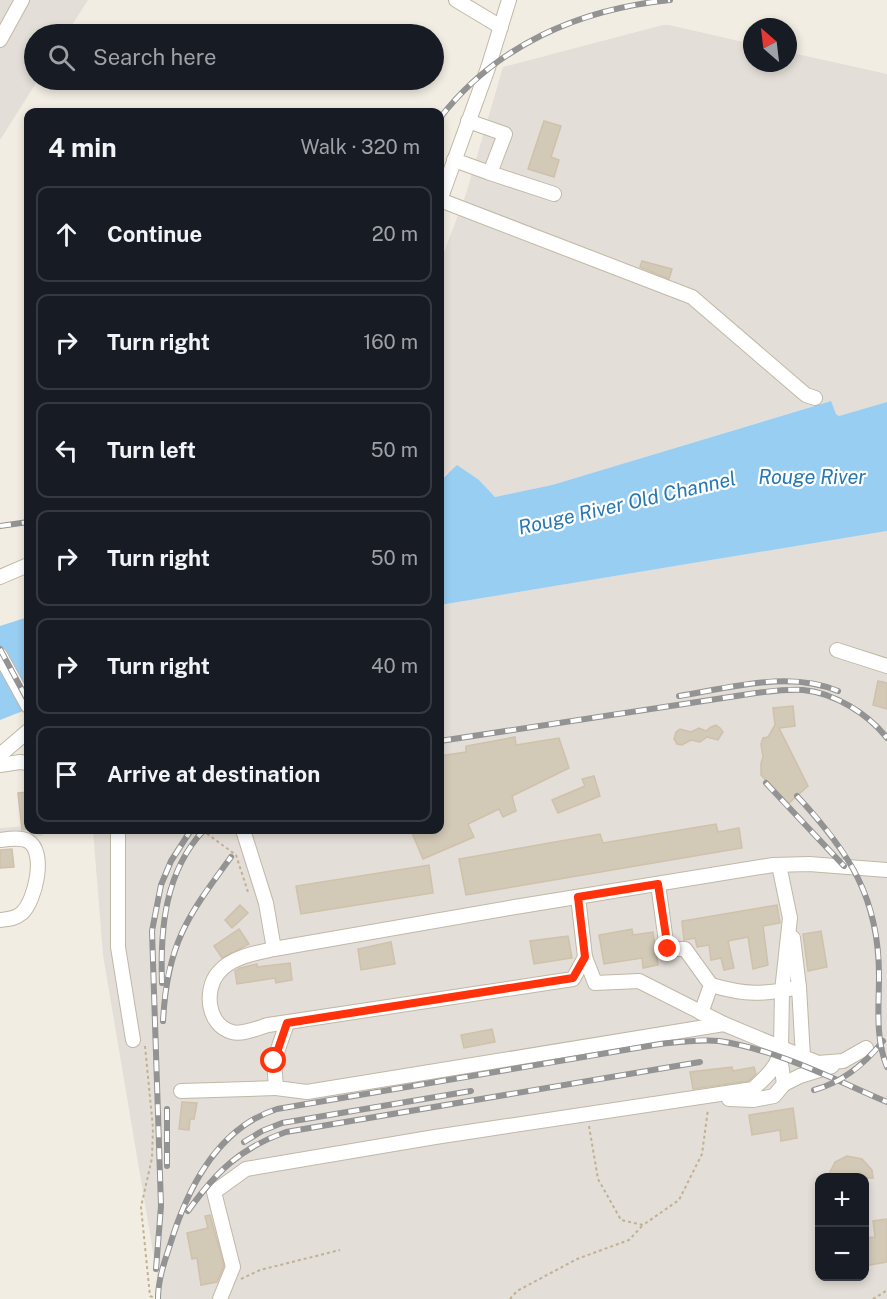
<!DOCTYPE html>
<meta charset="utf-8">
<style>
body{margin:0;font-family:"Public Sans",sans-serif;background:#20242c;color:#f1f3f6}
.controls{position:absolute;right:18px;bottom:18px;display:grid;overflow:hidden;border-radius:12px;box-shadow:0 3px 9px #0003}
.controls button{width:54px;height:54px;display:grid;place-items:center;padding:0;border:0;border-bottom:2px solid #363941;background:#171b24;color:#f1f3f6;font:30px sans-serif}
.compass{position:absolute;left:743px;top:18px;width:54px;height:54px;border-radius:50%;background:#171b24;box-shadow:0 3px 9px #0003;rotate:332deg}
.stop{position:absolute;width:18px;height:18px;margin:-14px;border:4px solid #ff320b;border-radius:50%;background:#fff}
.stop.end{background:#ff320b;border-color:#fff;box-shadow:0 2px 6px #0008}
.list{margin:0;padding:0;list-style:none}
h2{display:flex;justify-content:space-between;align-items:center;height:78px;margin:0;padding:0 24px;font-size:26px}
h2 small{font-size:20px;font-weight:400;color:#9ea1a6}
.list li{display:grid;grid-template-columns:39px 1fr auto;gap:18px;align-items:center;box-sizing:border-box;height:96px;margin:0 12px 12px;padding:0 12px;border:2px solid #363941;border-radius:12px}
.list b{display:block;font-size:22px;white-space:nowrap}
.list em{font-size:20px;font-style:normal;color:#9ea1a6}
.icon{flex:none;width:33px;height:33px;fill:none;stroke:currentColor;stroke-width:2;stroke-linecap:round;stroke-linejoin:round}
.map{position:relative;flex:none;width:887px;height:1299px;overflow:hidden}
.search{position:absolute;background:#171b24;box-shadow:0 3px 9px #0003;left:24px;top:24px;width:420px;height:66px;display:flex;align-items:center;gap:15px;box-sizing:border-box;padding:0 21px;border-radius:33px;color:#9ea1a6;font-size:22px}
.panel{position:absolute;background:#171b24;box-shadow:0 3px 9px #0003;left:24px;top:108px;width:420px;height:726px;border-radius:12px}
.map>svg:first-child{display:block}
.industrial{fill:#e3ded7;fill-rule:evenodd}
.parking{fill:#e2dfdb}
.water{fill:#99cef3}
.building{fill:#d3c9b7;stroke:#cfc1aa;stroke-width:1.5}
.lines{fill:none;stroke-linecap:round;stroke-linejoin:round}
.minor-casing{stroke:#c0b8a7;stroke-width:16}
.path{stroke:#c0b195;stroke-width:2;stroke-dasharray:3 3;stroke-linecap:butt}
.minor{stroke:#fff;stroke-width:14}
.rail-casing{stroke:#939393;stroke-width:6}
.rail{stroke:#fff;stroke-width:4;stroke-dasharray:11;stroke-linecap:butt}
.route{stroke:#ff320b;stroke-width:8}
.labels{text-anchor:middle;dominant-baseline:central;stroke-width:4.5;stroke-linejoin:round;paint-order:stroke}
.water-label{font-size:20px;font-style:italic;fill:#2777b3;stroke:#fff}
</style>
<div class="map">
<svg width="887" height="1299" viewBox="0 0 887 1299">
<rect width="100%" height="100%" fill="#f2ede2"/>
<g class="industrial">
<polygon points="0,0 88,0 66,34 34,34 34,80 38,80 0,140"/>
<polygon points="663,25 669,25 752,44 752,63 788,63 788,52 887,74 887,402 839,416 836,414 830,401 552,485 495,497 479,480 447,473 440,481 440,263 466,194 503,67"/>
<path d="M 887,531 L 887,1299 L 161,1299 L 103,955 L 93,830 L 440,830 L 440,605 ZM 820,1178 L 864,1178 L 864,1276 L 820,1276 Z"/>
</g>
<polygon class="parking" points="28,826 28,830 43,830 43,836 0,838 0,828"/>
<g class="water">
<polygon points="831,401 836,414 839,416 887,402 887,531 440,605 440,481 457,465 479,480 495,497 552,485"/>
<polygon points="28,617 28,709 0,720 0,626"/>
</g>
<g class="building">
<polygon points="544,121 561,126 551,157 559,160 554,177 528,169"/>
<polygon points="642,261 672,269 669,279 640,267"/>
<polygon points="878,681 887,683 887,709 873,705"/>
<polygon points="793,706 795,726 779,728 808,786 788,804 761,775 761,763 763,757 761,744 763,738 768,737 775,725 773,708"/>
<polygon points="716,725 720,728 723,732 718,740 707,737 700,742 691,740 682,745 677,744 674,739 676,732 680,729 691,732 699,728 706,731 711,727"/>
<polygon points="515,737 516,745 559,738 569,768 512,796 516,811 503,817 499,809 468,824 474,837 423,859 412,833 421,830 440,830 440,756 466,752 466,746"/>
<polygon points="594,776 600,796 558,813 552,800 585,786 582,779"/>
<polygon points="28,792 28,829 22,830 18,793"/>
<polygon points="716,824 718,832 739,828 742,848 466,895 459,859 600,834 603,843"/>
<polygon points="12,849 14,867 0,868 0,850"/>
<polygon points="429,865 433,893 301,914 296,886"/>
<polygon points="240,905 248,913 232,928 225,920"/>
<polygon points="777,905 780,923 763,926 768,965 753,969 748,937 728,941 734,968 724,970 721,958 711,960 709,945 697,947 695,938 684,940 682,921"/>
<polygon points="239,929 249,944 222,958 214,946"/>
<polygon points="632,929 633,935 653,932 658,965 643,968 642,958 604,964 599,935"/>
<polygon points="821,931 827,967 808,971 803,934"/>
<polygon points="568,936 572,958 534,964 530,941"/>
<polygon points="391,942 395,964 361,970 358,949"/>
<polygon points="290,963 292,980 276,983 275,978 237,984 235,971 240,968 257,964 257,967"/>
<polygon points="492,1029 495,1042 464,1048 461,1035"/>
<polygon points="732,1067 733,1071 754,1067 756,1074 749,1081 693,1089 690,1072"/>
<polygon points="182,1102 197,1103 194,1119 190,1119 189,1130 179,1129"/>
<polygon points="793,1108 797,1138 781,1141 780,1130 752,1135 749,1115"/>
<polygon points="847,1156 862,1159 872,1170 873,1178 827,1178 835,1162"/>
<polygon points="210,1215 224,1266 217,1282 201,1285 197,1258 192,1259 187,1233 208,1228 205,1216"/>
<polygon points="887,1219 887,1262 864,1266 864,1238 875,1237 873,1221"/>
</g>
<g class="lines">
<defs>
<g id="minor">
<polyline points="456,0 501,27"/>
<polyline points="0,40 22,0"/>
<polyline points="454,160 490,173 505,134 468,121"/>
<polyline points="490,173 554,194"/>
<polyline points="440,200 692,297 806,395 815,398"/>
<polyline points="440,200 488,68 509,0"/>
<polyline points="0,577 28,565"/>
<polyline points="837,650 887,666"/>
<polyline points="0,655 28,706"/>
<polyline points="0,755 28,731"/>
<polyline points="0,765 20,762 28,763"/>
<polyline points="118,830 118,947 133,1040"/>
<polyline points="243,830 266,903 274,949 515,907 773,865 809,864 887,870"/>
<path d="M 0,840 C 8,839 20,837 28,841 C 47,852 35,901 22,913 C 15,919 8,919 0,920"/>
<polyline points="658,884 667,949 685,949 711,985 701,1013"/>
<polyline points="793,938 799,987"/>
<path d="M 274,949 C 255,953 231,957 218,973 C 204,990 207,1025 232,1032 C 242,1035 258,1028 268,1025 L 573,979 L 585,957 L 578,897"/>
<polyline points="585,957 595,983 639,981 724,1024 818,1063 843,1061 866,1048"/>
<path d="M 711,985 C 745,995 764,995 799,987 L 803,1057"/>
<polyline points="287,1023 274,1061 276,1088 307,1092 724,1024"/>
<polyline points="784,1084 800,1076 832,1066"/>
<polyline points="181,1091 276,1088"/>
<polyline points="729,1099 753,1100 774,1096 784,1084 780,1057"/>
<path d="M 220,1299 L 233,1267 L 214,1192 L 246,1169 L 435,1137 L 753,1089 C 767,1076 778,1067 781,1048 L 782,991 L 790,918 L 779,865"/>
</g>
</defs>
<use href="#minor" class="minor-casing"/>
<g class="path">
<polyline points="202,830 236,855 248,892"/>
<polyline points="145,1046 153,1128 152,1158 141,1207 150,1296 157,1299"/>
<polyline points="589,1126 598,1179 621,1220 643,1225 679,1200 702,1154 708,1109"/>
<polyline points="241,1279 260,1270 340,1250"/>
<polyline points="510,1299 517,1291 577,1259 629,1240 642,1226"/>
<polyline points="873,1299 886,1291"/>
</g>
<use href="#minor" class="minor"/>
<defs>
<g id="rail">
<path d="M 440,118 C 496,45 580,9 670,0"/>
<polyline points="0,526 28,522"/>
<polyline points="0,649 28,701"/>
<path d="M 679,696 C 730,688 789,670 838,691"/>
<path d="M 440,741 L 756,693 C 772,691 788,689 803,690 C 835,693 868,714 887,738"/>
<polyline points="766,783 844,866"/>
<path d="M 797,796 C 849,852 879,897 879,976 C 879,1007 875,1037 887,1067"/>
<path d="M 162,983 C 160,929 165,871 204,830"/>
<path d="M 163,1021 C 167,944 187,917 231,857"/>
<path d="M 814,1090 C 843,1082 864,1065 883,1041"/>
<polyline points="167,1109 167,1166"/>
<polyline points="244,1142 262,1131 282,1123 471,1091"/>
<path d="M 188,1211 C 216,1172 240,1148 286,1132 L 700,1062"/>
<polyline points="156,1269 161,1206 152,931 161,885 171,861 191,830"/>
<path d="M 158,1299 C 158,1280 164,1263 170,1245 C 187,1189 217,1128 277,1109 L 660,1044 C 679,1042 699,1039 719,1041 C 778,1050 833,1079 887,1102"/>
</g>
</defs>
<use href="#rail" class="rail-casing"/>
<use href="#rail" class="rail"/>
</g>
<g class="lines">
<polyline class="route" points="274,1061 287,1023 573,978 585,957 578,897 658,884 668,949"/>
</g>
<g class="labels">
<g class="water-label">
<text x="812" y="477">Rouge River</text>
<text transform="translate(627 503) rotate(-13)">Rouge River Old Channel</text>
</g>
</g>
</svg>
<div class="controls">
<button>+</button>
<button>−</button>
</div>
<svg class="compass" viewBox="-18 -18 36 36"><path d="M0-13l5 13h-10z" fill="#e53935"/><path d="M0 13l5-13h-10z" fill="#9ea1a6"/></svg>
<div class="stop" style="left:274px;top:1061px"></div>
<div class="stop end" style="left:668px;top:949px"></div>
<div class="search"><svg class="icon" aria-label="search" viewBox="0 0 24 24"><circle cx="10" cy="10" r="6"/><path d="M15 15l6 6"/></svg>Search here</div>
<section class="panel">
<h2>4 min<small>Walk · 320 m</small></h2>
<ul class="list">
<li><svg class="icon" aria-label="ahead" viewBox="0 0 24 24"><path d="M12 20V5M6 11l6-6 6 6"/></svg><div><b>Continue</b></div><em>20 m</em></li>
<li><svg class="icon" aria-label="right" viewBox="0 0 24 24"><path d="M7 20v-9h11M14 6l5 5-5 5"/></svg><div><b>Turn right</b></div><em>160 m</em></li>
<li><svg class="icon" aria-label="left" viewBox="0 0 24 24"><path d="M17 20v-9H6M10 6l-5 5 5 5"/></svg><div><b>Turn left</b></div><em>50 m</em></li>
<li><svg class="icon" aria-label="right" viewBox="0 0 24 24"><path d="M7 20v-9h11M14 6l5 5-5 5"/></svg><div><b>Turn right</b></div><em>50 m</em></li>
<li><svg class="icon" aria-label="right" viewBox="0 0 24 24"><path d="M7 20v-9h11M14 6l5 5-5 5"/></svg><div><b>Turn right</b></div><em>40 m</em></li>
<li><svg class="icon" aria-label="arrive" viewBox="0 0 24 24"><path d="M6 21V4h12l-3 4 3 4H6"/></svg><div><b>Arrive at destination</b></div></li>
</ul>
</section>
</div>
